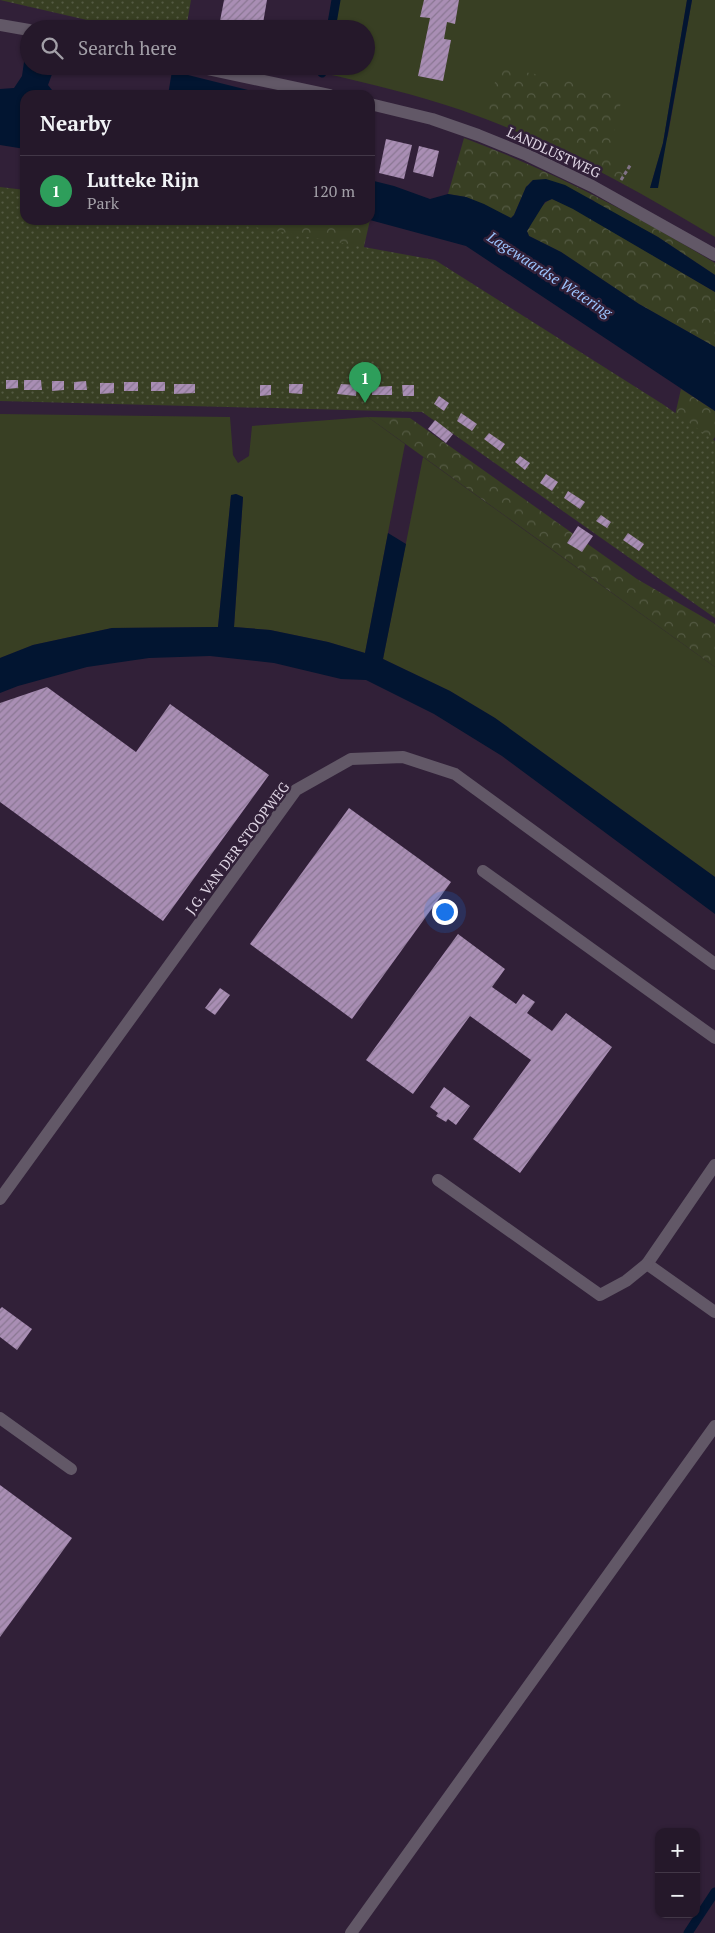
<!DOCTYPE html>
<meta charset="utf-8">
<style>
body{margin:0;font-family:"PT Serif",serif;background:#2d2132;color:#f1f3f6}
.controls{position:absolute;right:15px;bottom:15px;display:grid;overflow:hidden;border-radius:10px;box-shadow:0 1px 4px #0004}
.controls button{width:45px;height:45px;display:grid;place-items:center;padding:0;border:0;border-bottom:1px solid #423747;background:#25182a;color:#f1f3f6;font:25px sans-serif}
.you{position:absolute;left:444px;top:911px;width:18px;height:18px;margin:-12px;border:4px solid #fff;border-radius:50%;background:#1a73e8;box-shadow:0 0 0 8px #1a73e833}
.badge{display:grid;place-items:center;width:32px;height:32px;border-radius:50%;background:#f29aaf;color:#fff;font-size:16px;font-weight:700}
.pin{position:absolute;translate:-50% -41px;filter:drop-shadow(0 1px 2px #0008)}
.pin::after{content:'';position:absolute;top:26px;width:18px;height:15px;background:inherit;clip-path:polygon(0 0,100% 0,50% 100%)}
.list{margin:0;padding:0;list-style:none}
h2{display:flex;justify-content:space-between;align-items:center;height:65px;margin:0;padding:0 20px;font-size:21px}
h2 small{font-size:16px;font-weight:400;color:#a3a0a8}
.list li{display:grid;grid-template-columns:32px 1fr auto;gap:15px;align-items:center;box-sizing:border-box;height:70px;padding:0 20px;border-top:1px solid #423747}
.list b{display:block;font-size:19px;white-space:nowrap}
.list p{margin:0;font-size:16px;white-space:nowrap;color:#a3a0a8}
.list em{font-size:16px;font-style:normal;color:#a3a0a8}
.icon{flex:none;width:28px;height:28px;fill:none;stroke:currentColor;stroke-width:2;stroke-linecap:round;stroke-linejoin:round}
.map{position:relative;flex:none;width:715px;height:1933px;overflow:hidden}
.search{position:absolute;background:#25182a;box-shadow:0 1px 4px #0004;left:20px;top:20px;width:355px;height:55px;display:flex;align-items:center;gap:12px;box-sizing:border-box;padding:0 18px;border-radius:28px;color:#a3a0a8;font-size:19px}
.panel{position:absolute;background:#25182a;box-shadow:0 1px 4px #0004;left:20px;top:90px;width:355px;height:135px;border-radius:15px}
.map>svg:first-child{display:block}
.grass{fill:#383f23}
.forest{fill:url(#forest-crowns)}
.park{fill:url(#park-dots)}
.water{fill:#021531}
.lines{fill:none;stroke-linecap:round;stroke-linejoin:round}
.stream{stroke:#021531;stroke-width:9}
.building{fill:url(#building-hatch)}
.path{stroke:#807286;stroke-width:3;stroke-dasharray:4 2.5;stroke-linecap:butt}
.lane{stroke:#625867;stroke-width:12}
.street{stroke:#625867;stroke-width:12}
.labels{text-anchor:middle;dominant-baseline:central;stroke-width:5;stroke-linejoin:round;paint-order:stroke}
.street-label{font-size:14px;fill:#e0d6e5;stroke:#312038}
.water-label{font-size:15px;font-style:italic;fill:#9cc4fe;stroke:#312038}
</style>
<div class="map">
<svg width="715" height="1933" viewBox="0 0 715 1933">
<defs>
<pattern id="forest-crowns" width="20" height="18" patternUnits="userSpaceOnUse" patternTransform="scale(1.25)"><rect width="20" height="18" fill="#383f23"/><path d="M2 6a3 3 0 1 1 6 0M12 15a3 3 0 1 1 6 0" fill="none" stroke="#545a43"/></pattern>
<pattern id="park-dots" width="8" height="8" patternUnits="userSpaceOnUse" patternTransform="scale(1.25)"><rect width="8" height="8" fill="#383f23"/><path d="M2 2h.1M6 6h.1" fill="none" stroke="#545a43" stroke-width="1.8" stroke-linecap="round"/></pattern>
<pattern id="building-hatch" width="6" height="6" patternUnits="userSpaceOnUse" patternTransform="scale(1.25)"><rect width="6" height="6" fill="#a98eb4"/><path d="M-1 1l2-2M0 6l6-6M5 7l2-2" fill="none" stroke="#8a7793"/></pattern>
</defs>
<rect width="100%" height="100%" fill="#312038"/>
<g class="grass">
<path d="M 336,0 L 687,0 L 663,143 L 650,188 L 668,135 L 692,0 L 715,0 L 715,237 C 635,189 550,141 461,110 C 416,95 369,83 322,73 L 324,66 L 366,66 L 366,29 L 331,29 Z"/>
<polygon points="0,414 230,417 233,455 238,463 249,456 252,426 368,417 405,444 365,653 328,642 270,630 234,627 243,497 236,494 231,496 218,627 112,628 33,645 0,658"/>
<polygon points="423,457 715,667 715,877 495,718 450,691 383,659"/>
</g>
<g class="forest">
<polygon points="499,67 571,81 622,98 609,152 633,169 627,186 568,147 487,112"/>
<path d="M 464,138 C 552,171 634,214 715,263 L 715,275 L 658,237 L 598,205 L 593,200 L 533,180 L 526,187 L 514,215 L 511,218 L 466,197 L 448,194 Z"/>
<path d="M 552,199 L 573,208 L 715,292 L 715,347 L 639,304 L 561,252 L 529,236 L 527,231 C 534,220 539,204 552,199 Z"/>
<polygon points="146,220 370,220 360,264"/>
<polygon points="681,389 715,411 715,437 648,533"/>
<polygon points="368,417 410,418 637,579 715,624 715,667"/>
</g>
<g class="park">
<polygon points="0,0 191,0 186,29 126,29"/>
<polygon points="0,187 25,190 25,220 215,220 435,260 664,405 715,441 715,618 422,412 0,401"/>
</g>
<g class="water">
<polygon points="687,0 692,0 658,188 650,188 663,143"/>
<polygon points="28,34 29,66 55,66 48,85 56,95 25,95 25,149 0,145 0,89 14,88 22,76"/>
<polygon points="172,71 268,95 168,95"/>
<polygon points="546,179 565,185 658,237 715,275 715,292 573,209 552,199 545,202 527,231 529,236 561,252 639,304 715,347 715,411 466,246 370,220 370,180 394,186 430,199 448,194 466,197 484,204 511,218 514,215 526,187 533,180"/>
<polygon points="236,494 243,497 234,627 270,630 328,642 365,653 388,533 406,544 383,659 450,691 495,718 715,877 715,914 502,756 434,714 366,680 341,679 274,663 210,656 149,658 87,667 18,686 0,693 0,658 33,645 112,628 218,627 231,495"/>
</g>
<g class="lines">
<g class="stream">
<polyline points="331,29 336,0"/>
<polyline points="322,73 324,66"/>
<polyline points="688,1933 715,1892"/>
</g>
</g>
<g class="building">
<polygon points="224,0 267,0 262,29 220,21"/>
<polygon points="424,0 459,0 455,24 447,22 444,39 451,40 443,81 418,76 430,18 420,17"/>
<polygon points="386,139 412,145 404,179 379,173"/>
<polygon points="419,146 439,151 433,177 413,172"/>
<polygon points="6,380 18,380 18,388 6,389"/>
<polygon points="24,380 41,380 42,390 24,390"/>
<polygon points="52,381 64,381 64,390 52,391"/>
<polygon points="86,381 87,390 74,390 74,382"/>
<rect x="124" y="382" width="14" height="9"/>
<rect x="151" y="382" width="14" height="9"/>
<polygon points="100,383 114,383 114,393 100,394"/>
<polygon points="174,384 195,384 195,393 174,394"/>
<polygon points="289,384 303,384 302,394 289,393"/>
<polygon points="341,384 357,385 356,396 337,394"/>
<polygon points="260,385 271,385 271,395 260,396"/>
<polygon points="402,385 414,385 414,396 403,396"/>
<polygon points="392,386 392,395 372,395 372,387"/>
<polygon points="439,396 449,403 444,411 434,404"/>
<polygon points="461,413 477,424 472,431 457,421"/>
<polygon points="435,420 453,434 446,443 428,429"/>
<polygon points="489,433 505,444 500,451 484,439"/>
<polygon points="520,456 530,463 525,470 515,462"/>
<polygon points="546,474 558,482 552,491 540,483"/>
<polygon points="568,491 585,502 580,509 564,498"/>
<polygon points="601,515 611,522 607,528 596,521"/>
<polygon points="578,526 593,536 582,552 567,543"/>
<polygon points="628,533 644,544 639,551 623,540"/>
<polygon points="47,687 136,752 170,704 269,775 163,921 0,802 0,703"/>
<polygon points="349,808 451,882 352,1019 250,944"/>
<polygon points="458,934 505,969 492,987 516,1004 523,994 535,1002 527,1013 552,1031 566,1013 612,1047 520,1173 473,1139 531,1060 470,1016 413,1094 366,1060"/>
<polygon points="220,988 230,995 215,1015 205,1008"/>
<polygon points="444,1087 470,1106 456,1125 448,1119 446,1122 436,1116 438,1113 430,1107"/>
<polygon points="2,1307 32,1329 17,1350 0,1337 0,1309"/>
<polygon points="0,1485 72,1538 0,1637"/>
</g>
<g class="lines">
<polyline class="path" points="621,180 631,164"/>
<g class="lane">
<polyline points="483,871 715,1038"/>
<polyline points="715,1165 647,1264 715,1312"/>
<polyline points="438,1180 600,1295 626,1281 647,1264"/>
<polyline points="0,1418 71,1469"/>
<polyline points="351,1933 715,1426"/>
</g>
<g class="street">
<polyline points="0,25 29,30"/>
<polyline points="193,66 330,95"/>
<polyline points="370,104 432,119 478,135 527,155 592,186 715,255"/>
<polyline points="0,1199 296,790 351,759 403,757 455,774 715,964"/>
</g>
</g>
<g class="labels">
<g class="street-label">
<text transform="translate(554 152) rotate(25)">LANDLUSTWEG</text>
<text transform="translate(237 848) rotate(-53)">J.G. VAN DER STOOPWEG</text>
</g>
<g class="water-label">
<text transform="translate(550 274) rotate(33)">Lagewaardse Wetering</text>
</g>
</g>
</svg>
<div class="controls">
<button>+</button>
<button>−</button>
</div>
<div class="you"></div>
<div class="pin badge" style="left:365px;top:403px;background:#2e9e5b">1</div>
<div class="search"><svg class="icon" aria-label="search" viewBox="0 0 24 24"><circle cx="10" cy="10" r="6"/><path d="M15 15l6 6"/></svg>Search here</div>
<section class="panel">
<h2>Nearby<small></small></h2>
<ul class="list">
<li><span class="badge" style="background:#2e9e5b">1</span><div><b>Lutteke Rijn</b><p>Park</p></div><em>120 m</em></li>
</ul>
</section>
</div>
